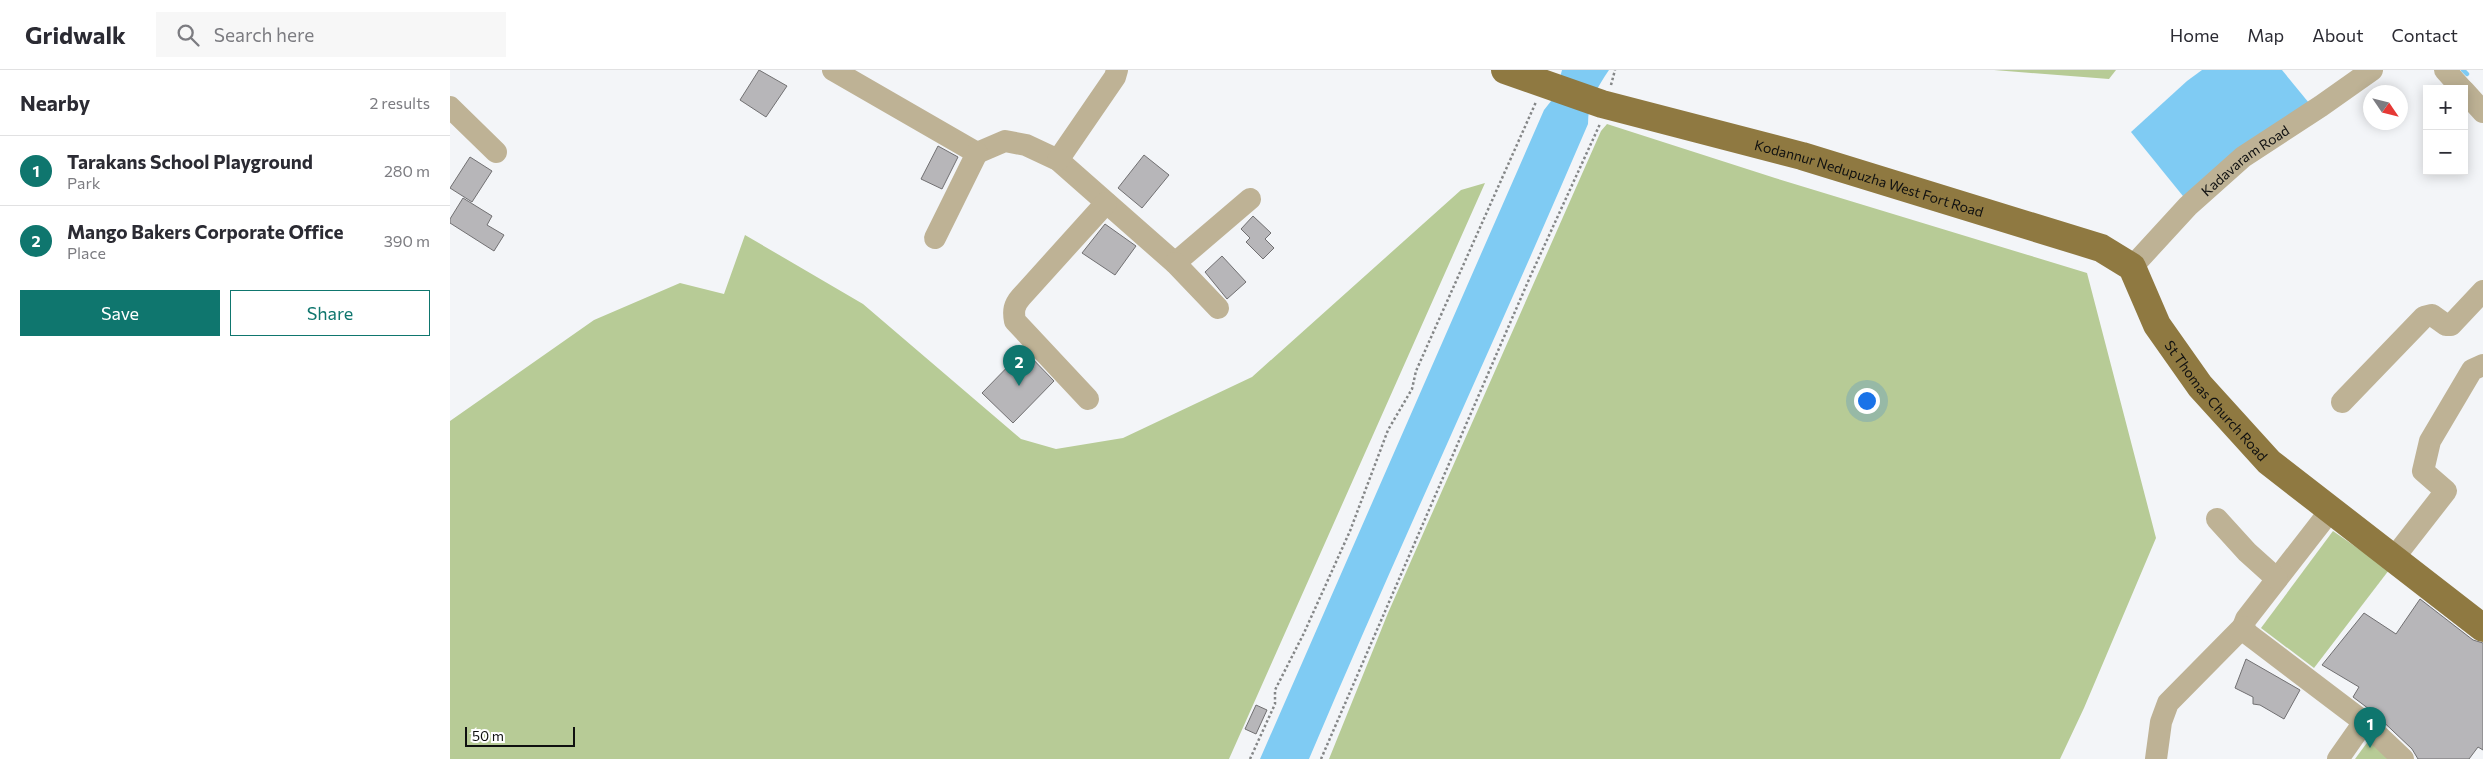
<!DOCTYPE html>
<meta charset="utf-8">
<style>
body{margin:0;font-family:Commissioner,sans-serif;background:#f7f7f7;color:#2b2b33}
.controls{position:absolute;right:15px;top:15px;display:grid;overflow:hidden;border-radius:0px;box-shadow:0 2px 12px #0003}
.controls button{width:45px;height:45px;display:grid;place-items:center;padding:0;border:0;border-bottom:1px solid #e1e1e2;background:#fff;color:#2b2b33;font:25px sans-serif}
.compass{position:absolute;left:1913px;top:15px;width:45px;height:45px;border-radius:50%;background:#fff;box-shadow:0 2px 12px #0003;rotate:125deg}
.scale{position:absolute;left:15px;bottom:12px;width:110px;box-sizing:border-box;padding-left:5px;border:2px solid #0f1010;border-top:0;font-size:14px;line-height:18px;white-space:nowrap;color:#0f1010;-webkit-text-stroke:4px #fff;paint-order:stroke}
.you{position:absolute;left:1416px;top:330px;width:18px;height:18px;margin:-12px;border:4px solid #fff;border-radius:50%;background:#1a73e8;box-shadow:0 0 0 8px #1a73e833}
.badge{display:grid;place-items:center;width:32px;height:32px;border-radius:50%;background:#0f766e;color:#fff;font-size:16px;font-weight:700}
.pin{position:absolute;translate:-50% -41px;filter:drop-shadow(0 1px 2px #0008)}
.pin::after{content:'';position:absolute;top:26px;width:18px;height:15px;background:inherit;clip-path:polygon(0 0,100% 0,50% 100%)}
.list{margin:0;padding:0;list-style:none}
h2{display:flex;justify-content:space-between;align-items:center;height:65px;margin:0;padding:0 20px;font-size:21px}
h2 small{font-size:16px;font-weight:400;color:#7c7c81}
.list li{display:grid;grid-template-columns:32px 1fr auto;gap:15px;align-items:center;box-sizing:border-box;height:70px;padding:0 20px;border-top:1px solid #e1e1e2}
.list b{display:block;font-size:19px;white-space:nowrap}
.list p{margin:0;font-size:16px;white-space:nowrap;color:#7c7c81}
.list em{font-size:16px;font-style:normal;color:#7c7c81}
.actions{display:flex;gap:10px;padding:15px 20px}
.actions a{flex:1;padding:11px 0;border:1px solid #0f766e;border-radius:0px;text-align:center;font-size:18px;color:#0f766e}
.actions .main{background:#0f766e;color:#fff}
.icon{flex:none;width:28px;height:28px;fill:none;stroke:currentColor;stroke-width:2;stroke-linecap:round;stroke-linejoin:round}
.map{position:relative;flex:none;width:2033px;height:689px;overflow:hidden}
header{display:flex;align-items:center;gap:30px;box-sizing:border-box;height:70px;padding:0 25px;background:#fff;border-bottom:1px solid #e1e1e2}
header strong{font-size:24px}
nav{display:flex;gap:28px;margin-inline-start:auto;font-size:18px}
.search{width:350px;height:45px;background:#f7f7f7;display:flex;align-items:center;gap:12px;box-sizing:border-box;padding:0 18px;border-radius:0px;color:#7c7c81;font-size:19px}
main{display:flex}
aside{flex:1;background:#fff}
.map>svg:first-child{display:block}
.green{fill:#b7cb96}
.water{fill:#7fcbf3}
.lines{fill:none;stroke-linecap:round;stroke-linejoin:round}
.stream{stroke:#7fcbf3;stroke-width:4.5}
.building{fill:#b7b6b9;stroke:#717072}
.path{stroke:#848687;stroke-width:2.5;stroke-dasharray:2.5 2.5;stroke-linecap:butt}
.minor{stroke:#beb295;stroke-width:22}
.major{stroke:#8f7941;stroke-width:28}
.labels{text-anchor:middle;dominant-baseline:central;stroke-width:4;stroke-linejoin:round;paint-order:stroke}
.street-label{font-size:14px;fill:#0f1010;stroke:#fff}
</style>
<header>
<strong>Gridwalk</strong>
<div class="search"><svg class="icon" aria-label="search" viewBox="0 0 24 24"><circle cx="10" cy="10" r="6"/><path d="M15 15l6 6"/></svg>Search here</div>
<nav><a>Home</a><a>Map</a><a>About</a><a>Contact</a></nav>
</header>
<main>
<aside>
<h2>Nearby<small>2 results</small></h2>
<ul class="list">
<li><span class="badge">1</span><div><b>Tarakans School Playground</b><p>Park</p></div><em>280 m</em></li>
<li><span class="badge">2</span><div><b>Mango Bakers Corporate Office</b><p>Place</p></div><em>390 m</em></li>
</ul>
<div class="actions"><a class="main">Save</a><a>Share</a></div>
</aside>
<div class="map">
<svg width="2033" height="689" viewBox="0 0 2033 689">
<rect width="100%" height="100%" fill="#f3f5f8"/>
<g class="green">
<polygon points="1544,0 1666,0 1659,9"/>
<polygon points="1157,54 1325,108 1637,203 1706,468 1634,638 1610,689 879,689 938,543 1151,61"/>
<polygon points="1035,113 779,689 0,689 0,351 144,250 230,213 274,224 295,165 413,234 571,369 606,379 673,368 802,307 1011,120"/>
<polygon points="1883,461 1939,500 1864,598 1811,558"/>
<polygon points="1919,670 1938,689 1905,689"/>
</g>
<g class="water">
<path d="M 1112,0 L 1159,0 C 1147,18 1138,32 1138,54 C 1047,267 949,476 859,689 L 810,689 L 1094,40 L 1105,26 Z"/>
<polygon points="1752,0 1832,0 1859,33 1737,131 1681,62 1737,11"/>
</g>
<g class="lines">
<polyline class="stream" points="2013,0 2017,4"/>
</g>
<g class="building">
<polygon points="309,0 337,16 316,47 290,30"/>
<polygon points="488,76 508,87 492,119 471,109"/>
<polygon points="694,85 719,105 692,138 668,118"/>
<polygon points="20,87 42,101 22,132 0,118"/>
<polygon points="13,128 42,146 37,155 54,165 44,181 0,153 0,149"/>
<polygon points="803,146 821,163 815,169 824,178 813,189 796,172 800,168 791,159"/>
<polygon points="655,154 686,176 665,205 632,183"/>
<polygon points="772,186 796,212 777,229 755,202"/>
<polygon points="574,280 604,311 563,353 532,323"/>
<polygon points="1970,529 2023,570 2033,573 2033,680 2028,677 2019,689 1968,689 1962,679 1923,642 1903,627 1909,617 1872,595 1914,543 1946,564"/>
<polygon points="1796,589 1850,620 1834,649 1810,635 1803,634 1803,627 1785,618"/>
<polygon points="806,635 817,640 806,664 795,659"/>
</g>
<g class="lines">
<g class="path">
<polyline points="1161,15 1165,0"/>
<polyline points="800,689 825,634 825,620 854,563 900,461 938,360 962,319 966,301 1086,32"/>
<polyline points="871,689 1080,207 1150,54"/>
</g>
<g class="minor">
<polyline points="383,0 527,83 555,71 576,75 608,90 725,193 800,129"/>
<polyline points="1995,0 2012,19"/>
<polyline points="2014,21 2033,42"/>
<polyline points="0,37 46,82"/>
<polyline points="608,90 665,7 667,0"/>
<polyline points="485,168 527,83"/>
<polyline points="725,193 768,238"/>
<path id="s1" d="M 1682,197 L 1738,136 L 1793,87 L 1871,36 L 1922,0"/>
<path d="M 638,329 L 565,251 C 563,241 564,235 571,227 L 656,133"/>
<polyline points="1892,332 1974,247 1982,245 1996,255 2001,255 2033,221"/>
<polyline points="1880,441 1796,549 1793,557 1798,564 1914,652 1953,689"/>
<polyline points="1767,449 1797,482 1827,509"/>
<polyline points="1943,489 1996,421 1973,401 1980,371 2022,300 2033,295"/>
<polyline points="1706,689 1711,652 1718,633 1793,557"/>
<polyline points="1888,689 1914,652"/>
</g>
<path class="major" id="s2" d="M 1055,0 L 1152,34 L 1352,86 L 1651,178 L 1682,197 L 1707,255 L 1750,316 L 1819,392 L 2033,558"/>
</g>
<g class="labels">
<g class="street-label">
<text stroke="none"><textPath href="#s1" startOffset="156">Kadavaram Road</textPath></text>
<text stroke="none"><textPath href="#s2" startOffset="380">Kodannur Nedupuzha West Fort Road</textPath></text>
<text stroke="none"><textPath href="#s2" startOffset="818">St Thomas Church Road</textPath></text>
</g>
</g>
</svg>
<div class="controls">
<button>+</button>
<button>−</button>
</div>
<svg class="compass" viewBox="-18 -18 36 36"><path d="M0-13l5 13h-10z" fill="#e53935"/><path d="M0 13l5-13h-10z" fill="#7c7c81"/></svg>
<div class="scale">50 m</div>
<div class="you"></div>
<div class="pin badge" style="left:1920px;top:678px">1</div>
<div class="pin badge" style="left:569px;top:316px">2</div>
</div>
</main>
